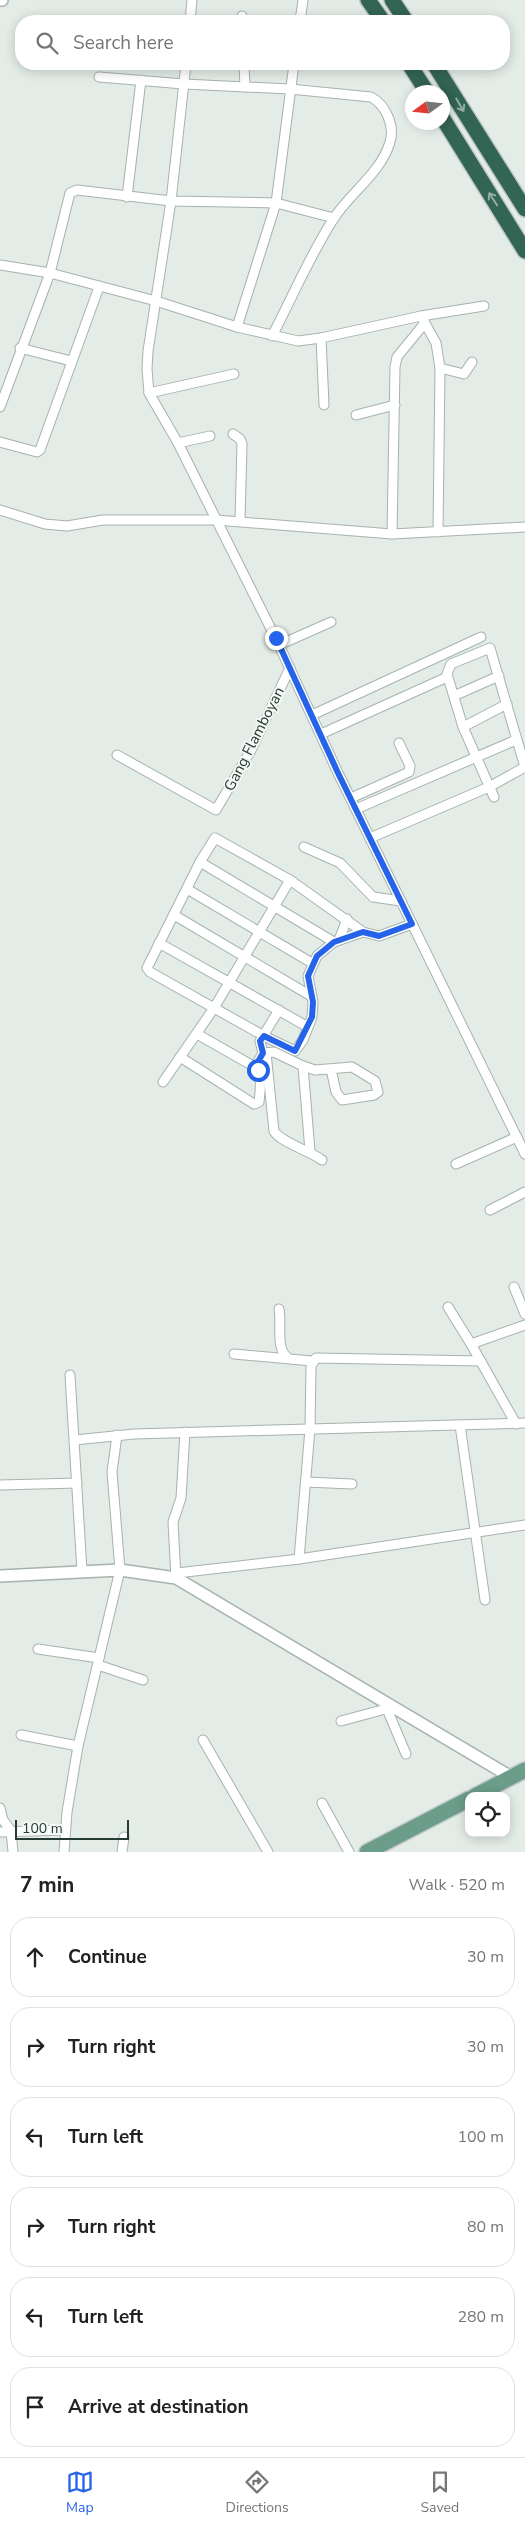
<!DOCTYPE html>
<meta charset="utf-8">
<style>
body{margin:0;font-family:"Nunito Sans",sans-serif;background:#f2f2f2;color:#222}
.controls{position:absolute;right:15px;bottom:15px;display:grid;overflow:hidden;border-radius:10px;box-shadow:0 2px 12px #0003}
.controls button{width:45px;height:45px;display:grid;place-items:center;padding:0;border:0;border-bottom:1px solid #e0e0e0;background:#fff;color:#222;font:25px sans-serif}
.compass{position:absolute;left:405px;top:85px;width:45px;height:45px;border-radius:50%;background:#fff;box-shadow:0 2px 12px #0003;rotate:255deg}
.scale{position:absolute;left:15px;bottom:12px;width:114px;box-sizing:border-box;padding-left:5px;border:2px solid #243b32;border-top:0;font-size:14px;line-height:18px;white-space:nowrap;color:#243b32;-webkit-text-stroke:4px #f3f8f5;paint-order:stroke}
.stop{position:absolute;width:15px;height:15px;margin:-11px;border:4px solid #2563eb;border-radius:50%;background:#fff}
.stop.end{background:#2563eb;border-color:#fff;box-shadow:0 1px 5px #0008}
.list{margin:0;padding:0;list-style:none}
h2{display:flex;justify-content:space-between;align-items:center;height:65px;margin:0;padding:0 20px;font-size:21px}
h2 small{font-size:16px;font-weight:400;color:#767676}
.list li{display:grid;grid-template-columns:32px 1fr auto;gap:15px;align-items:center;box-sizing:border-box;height:80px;margin:0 10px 10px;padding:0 10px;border:1px solid #e0e0e0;border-radius:20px}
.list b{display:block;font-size:19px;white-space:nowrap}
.list em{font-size:16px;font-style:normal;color:#767676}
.icon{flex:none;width:28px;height:28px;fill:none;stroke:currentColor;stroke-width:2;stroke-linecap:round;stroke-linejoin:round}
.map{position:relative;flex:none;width:525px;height:1852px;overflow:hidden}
.search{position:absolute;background:#fff;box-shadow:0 2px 12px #0003;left:15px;right:15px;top:15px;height:55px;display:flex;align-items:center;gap:12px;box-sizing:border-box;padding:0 18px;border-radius:20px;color:#767676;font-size:19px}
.sheet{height:605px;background:#fff}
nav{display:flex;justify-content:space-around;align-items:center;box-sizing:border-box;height:70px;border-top:1px solid #e0e0e0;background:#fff;font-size:14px;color:#767676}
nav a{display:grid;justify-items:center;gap:2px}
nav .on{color:#2563eb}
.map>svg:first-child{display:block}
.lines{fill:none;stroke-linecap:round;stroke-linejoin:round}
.minor-casing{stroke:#a6b3ad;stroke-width:11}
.tertiary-casing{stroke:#a6b3ad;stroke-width:14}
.primary-casing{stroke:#c2c8c6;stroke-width:18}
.motorway-casing{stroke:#c2c8c6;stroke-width:18}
.minor{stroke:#fff;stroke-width:9}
.tertiary{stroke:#fff;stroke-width:11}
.primary{stroke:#6c9d8b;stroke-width:15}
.motorway{stroke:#336555;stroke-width:15}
.oneway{stroke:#93aea5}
.route{stroke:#2563eb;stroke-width:6}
.labels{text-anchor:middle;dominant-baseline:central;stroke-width:4;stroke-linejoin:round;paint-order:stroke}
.street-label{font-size:15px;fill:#243b32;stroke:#f3f8f5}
</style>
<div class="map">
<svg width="525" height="1852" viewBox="0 0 525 1852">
<rect width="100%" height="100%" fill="#e3ece7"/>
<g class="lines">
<defs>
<g id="minor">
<polyline points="242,16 243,21"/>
<polyline points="190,21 192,0"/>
<polyline points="300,21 303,0"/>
<polyline points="186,64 171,201 148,351 147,369 149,393 178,443 279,645 338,773 525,1154"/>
<polyline points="244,64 245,87"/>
<path d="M 99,77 L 184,84 L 290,89 L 371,97 C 386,105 395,126 390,142 C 381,173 351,192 334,218 C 311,253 292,298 272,336"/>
<polyline points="127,197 141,80"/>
<polyline points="0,265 50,273 156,301 237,327 298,341 321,338 421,316 484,306"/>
<polyline points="421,316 436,343 440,368 438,532"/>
<polyline points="237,327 276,203 334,218"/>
<polyline points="321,338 324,405"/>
<polyline points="20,348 71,361"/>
<polyline points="440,368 464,374 472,362"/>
<polyline points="149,393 234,374"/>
<polyline points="0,407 50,273 70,193 77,190 171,201 276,203 294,64"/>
<polyline points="356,415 395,405"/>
<polyline points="233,434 240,439 242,444 240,520"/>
<polyline points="0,442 37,452 40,450 99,287"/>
<polyline points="178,443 210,436"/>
<polyline points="0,510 45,524 67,526 103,520 216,520 392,534 525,527"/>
<polyline points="392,534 395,367 397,357 424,324"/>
<polyline points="279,645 331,622"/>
<polyline points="456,695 499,676"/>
<polyline points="312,715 481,637"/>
<polyline points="463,727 507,704"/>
<polyline points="321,734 445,678"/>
<polyline points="117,755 216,810 251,750 290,668"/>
<polyline points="494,797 463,727 447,674 451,664 490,648 525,767"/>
<polyline points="351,798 409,772 410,766 399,743"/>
<polyline points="356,809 516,740"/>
<polyline points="370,838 489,787 525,767"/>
<polyline points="304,847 340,863 373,897 401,901"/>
<polyline points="200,862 334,942"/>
<polyline points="187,889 312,963"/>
<polyline points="174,915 311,996"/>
<polyline points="363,932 290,880 215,838 200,862 147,968 150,972 264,1036 295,1051 303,1040 312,1017 313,1002 308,976 317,956 334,942 363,932 379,936 412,924"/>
<polyline points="339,940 347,919"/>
<polyline points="159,943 308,1027"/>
<polyline points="197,1034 255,1067 263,1053"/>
<polyline points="263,1053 274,1052 303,1066 310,1151"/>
<polyline points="263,1053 260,1041 279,1010"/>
<path d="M 266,1053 L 274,1131 C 280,1142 310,1151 322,1160"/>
<path d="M 180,1057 L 254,1104 L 259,1102 C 260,1091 263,1076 255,1067"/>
<polyline points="303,1066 315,1070 352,1067 375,1081 378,1092 374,1095 342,1100 336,1092 331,1069"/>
<polyline points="163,1082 214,1008 290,880"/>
<polyline points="456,1164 517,1137"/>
<polyline points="490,1210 525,1192"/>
<polyline points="514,1287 525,1314"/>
<polyline points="448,1307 471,1344"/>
<path d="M 279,1309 C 282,1323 275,1349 288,1358"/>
<polyline points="234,1354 312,1361"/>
<polyline points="70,1375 82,1571"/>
<polyline points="516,1424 471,1344 525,1325"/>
<polyline points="460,1425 485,1600"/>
<polyline points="75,1440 134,1434 525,1423"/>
<polyline points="306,1482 352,1484"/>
<polyline points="0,1485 77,1483"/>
<polyline points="299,1559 310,1429 311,1366 316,1358 481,1361"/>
<polyline points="177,1573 299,1559 525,1525"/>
<polyline points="176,1578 173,1522 181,1498 185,1432"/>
<polyline points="38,1649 99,1658"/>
<polyline points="98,1665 143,1680"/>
<polyline points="387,1709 406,1754"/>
<polyline points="341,1721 393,1707"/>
<polyline points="21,1735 78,1746"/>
<polyline points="203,1740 268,1852"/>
<polyline points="322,1803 349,1852"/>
<polyline points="0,1808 3,1820 11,1831 13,1852"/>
<polyline points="0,1832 64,1830"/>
<polyline points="64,1852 67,1812 78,1746 120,1570 112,1472 117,1435"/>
<polyline points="122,1852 124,1837"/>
</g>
<g id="tertiary">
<polyline points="0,0 2,0"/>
<polyline points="0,1576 120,1570 176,1578 511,1777"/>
</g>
<g id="primary">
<polyline points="475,1796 525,1770"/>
<polyline points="367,1852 469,1799"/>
</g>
<g id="motorway">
<polyline points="368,0 383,21"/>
<polyline points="392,0 406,21"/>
<polyline points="409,64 427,92"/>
<polyline points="434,64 525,209"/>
<polyline points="442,117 525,251"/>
</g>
</defs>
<use href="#minor" class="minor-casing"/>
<use href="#tertiary" class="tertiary-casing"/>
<use href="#primary" class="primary-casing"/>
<use href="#motorway" class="motorway-casing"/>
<use href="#minor" class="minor"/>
<use href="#tertiary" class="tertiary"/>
<use href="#primary" class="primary"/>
<use href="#motorway" class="motorway"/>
</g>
<defs><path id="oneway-shaft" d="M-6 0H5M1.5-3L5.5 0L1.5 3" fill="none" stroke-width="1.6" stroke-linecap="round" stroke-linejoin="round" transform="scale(1.25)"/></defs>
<g class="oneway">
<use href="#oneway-shaft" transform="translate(460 105) rotate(60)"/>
<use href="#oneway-shaft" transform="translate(493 199) rotate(-123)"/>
</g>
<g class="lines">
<polyline class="route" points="258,1070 255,1067 263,1053 260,1041 264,1036 295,1051 312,1017 313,1002 308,976 317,956 334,942 363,932 379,936 412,924 338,773 276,638"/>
</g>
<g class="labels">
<g class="street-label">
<text transform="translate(254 739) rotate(-63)">Gang Flamboyan</text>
</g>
</g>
</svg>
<div class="controls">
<button><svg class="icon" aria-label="locate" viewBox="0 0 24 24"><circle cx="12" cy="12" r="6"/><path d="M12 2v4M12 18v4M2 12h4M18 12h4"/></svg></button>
</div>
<svg class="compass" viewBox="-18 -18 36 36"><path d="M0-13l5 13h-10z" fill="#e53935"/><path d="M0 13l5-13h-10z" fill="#767676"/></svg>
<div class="scale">100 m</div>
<div class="stop" style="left:258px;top:1070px"></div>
<div class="stop end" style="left:276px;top:638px"></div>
<div class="search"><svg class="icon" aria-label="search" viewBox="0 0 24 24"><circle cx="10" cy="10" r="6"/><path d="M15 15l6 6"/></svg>Search here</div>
</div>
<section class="sheet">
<h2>7 min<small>Walk · 520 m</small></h2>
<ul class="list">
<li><svg class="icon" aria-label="ahead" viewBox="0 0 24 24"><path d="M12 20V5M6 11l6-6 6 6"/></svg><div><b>Continue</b></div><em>30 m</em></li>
<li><svg class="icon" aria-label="right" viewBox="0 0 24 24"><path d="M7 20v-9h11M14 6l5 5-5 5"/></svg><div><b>Turn right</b></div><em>30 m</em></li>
<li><svg class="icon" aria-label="left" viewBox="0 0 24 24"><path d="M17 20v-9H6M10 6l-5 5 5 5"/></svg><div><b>Turn left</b></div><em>100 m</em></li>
<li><svg class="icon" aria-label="right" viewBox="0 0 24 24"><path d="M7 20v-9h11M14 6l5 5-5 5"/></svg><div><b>Turn right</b></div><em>80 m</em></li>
<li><svg class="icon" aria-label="left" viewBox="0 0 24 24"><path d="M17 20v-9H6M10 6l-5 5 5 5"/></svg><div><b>Turn left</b></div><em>280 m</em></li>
<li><svg class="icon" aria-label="arrive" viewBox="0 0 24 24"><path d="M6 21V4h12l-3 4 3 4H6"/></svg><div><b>Arrive at destination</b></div></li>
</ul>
</section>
<nav>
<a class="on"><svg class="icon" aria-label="map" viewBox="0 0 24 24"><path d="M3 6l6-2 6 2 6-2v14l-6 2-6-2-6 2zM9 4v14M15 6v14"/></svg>Map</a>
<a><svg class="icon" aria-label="directions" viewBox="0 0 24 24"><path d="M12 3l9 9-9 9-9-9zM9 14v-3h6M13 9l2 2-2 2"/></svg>Directions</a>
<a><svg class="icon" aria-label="saved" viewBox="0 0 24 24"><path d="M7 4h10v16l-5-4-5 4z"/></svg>Saved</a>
</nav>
